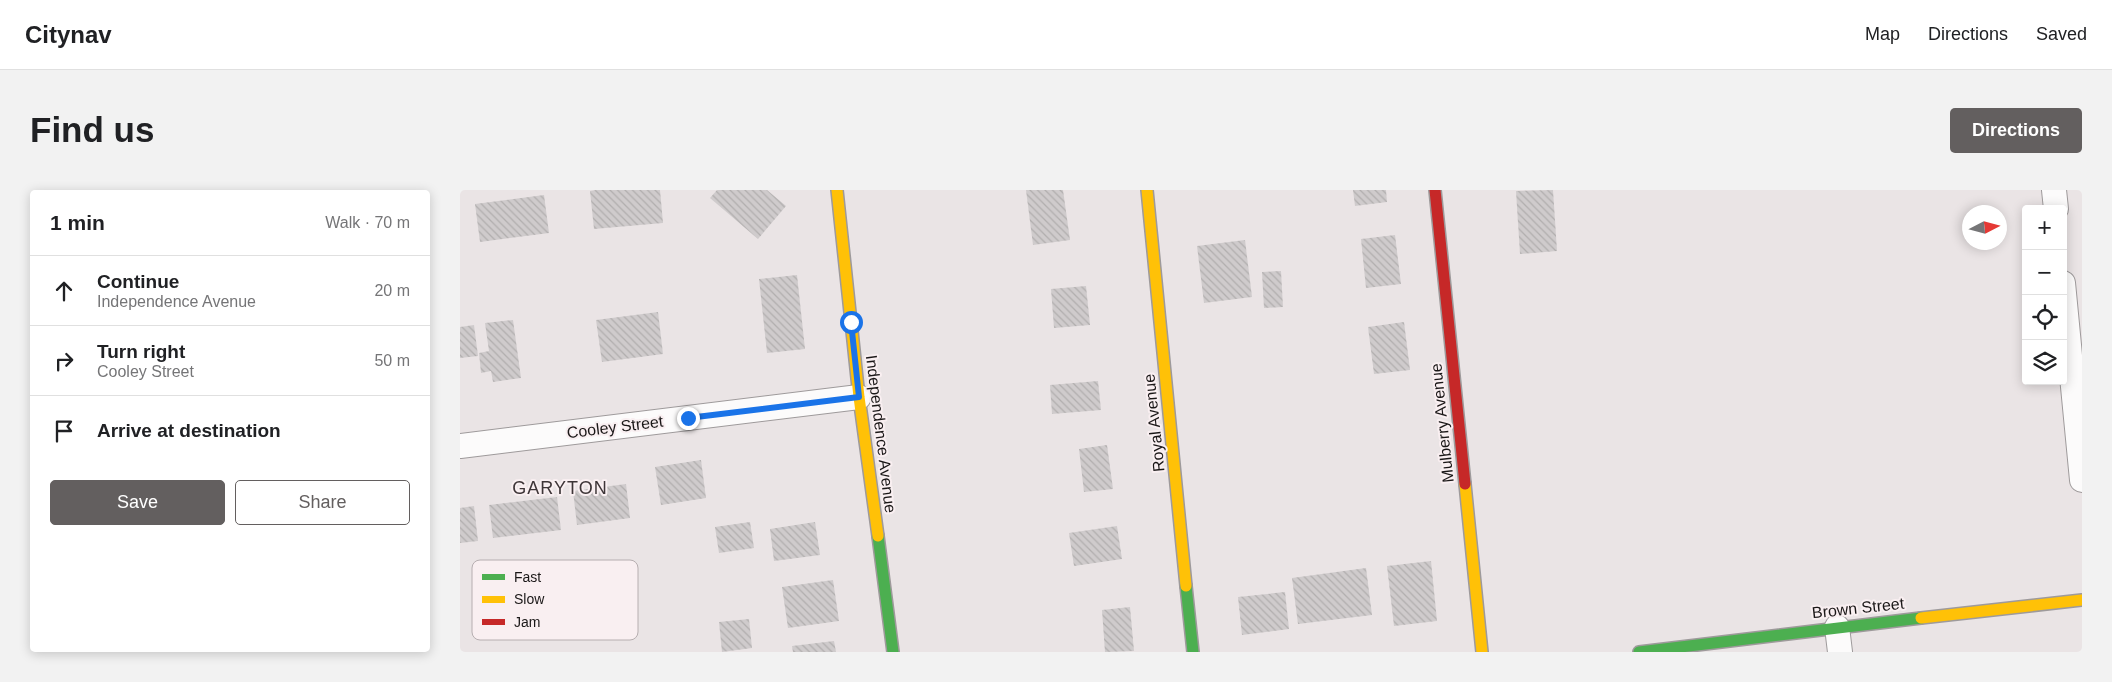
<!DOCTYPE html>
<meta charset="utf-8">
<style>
body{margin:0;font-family:Arial,sans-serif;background:#f2f2f2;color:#202124}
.controls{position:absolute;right:15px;top:15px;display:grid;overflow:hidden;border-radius:5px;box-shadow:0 2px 12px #0003}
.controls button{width:45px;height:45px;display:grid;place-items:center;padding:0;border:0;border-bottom:1px solid #e0e0e0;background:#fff;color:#202124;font:25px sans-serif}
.compass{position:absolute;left:1502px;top:15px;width:45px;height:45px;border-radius:50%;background:#fff;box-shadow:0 2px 12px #0003;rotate:84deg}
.stop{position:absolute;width:15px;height:15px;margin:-11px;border:4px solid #1a73e8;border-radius:50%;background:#fff}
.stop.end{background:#1a73e8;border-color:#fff;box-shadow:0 1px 5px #0008}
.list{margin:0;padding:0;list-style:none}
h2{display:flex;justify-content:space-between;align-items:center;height:65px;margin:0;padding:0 20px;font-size:21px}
h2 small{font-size:16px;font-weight:400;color:#757577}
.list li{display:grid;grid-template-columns:32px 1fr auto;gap:15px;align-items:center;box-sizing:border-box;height:70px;padding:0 20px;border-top:1px solid #e0e0e0}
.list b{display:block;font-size:19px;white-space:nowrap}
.list p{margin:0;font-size:16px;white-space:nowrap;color:#757577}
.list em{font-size:16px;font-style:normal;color:#757577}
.actions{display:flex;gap:10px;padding:15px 20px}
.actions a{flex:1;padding:11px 0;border:1px solid #635f5f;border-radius:5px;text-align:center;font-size:18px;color:#635f5f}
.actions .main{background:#635f5f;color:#fff}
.icon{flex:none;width:28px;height:28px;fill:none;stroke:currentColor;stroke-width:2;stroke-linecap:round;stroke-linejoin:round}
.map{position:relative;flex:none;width:1622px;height:462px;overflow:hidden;border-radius:5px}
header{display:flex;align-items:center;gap:30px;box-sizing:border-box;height:70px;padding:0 25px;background:#fff;border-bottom:1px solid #e0e0e0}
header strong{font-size:24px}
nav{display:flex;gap:28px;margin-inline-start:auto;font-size:18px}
.intro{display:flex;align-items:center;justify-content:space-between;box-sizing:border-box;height:120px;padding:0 30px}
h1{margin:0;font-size:35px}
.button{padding:12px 22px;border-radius:5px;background:#635f5f;color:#fff;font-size:18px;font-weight:700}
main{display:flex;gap:30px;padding:0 30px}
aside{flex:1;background:#fff;border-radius:5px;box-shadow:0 2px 12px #0003}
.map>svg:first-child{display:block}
.building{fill:url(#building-back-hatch)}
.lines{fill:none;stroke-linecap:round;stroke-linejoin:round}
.street-casing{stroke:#9e9a9b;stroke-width:26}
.fast-casing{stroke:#9e9a9b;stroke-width:14}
.slow-casing{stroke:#9e9a9b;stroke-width:14}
.jam-casing{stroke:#9e9a9b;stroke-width:14}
.street{stroke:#fcfbfb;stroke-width:24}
.fast{stroke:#4caf50;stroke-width:11}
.slow{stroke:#ffc107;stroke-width:11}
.jam{stroke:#c62828;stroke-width:11}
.route{stroke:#1a73e8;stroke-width:6}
.labels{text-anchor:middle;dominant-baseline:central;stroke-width:4;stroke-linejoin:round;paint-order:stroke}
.street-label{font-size:16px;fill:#1a1717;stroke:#f9eff1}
.neighbourhood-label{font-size:18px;letter-spacing:1px;fill:#3d3537;stroke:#f9eff1}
.key{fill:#f9eff1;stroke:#b6aeb0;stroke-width:1}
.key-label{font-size:14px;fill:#1a1717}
</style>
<header>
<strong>Citynav</strong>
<nav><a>Map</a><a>Directions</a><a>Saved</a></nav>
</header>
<div class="intro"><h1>Find us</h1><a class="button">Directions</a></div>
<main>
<aside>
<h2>1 min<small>Walk · 70 m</small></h2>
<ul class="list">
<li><svg class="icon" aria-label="ahead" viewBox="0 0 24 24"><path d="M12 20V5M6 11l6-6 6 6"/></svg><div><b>Continue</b><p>Independence Avenue</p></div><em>20 m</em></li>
<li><svg class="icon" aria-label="right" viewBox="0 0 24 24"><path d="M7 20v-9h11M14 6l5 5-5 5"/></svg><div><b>Turn right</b><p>Cooley Street</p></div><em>50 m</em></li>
<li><svg class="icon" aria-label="arrive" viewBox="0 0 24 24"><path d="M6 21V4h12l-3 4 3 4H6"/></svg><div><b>Arrive at destination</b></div></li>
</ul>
<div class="actions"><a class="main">Save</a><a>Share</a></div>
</aside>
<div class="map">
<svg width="1622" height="462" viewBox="0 0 1622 462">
<defs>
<pattern id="building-back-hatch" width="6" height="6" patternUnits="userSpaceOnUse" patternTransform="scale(1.25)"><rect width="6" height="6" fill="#cfcbcc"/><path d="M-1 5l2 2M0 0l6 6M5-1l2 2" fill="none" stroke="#b1aeae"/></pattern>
</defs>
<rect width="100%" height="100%" fill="#eae4e5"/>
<g class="building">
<polygon points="136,0 200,0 203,33 134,39 130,1"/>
<polygon points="257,0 307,0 326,16 298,49 250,8"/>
<polygon points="566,0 603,0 610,50 573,55"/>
<polygon points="893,0 926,0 927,12 895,16"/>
<polygon points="1093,0 1097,61 1060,64 1056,1"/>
<polygon points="84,5 89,43 20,52 15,14"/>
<polygon points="935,45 941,94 906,98 901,49"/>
<polygon points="785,50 792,107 744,113 737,56"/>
<polygon points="821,81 823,117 804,118 802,82"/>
<polygon points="337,85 345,159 307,163 299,89"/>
<polygon points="626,96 630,135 594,138 591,99"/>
<polygon points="198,122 203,164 142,172 136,130"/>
<polygon points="53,130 61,188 33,192 31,181 21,183 19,163 29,161 25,133"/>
<polygon points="944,132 950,180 914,184 908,137"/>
<polygon points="14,135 18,166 0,168 0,137"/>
<polygon points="638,191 641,220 592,224 590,195"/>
<polygon points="647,255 653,299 624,302 619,259"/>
<polygon points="241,270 246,308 201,315 195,277"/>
<polygon points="166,294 170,328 117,335 113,301"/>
<polygon points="97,307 101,340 33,348 29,315"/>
<polygon points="14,316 18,351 0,353 0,318"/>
<polygon points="290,332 294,358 259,363 255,337"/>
<polygon points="355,332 360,365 314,371 310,339"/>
<polygon points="657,336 662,369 614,376 609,343"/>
<polygon points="971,371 977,431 934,436 927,376"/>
<polygon points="906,378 912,425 838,434 832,388"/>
<polygon points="373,390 379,431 328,438 322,397"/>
<polygon points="825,402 829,439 782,445 778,407"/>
<polygon points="670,417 674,461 645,462 642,420"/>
<polygon points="289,429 292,458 262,462 259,432"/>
<polygon points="374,451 376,462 333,462 332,456"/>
</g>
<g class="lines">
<defs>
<g id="street">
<polyline points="1594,0 1596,19"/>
<polyline points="1603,93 1622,290"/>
<polyline points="0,256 399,207"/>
<polyline points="1377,437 1380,462"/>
</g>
<g id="fast">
<polyline points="418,346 433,462"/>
<polyline points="726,396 733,462"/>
<polyline points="1179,462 1461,428"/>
</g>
<g id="slow">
<polyline points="377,0 399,207 418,346"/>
<polyline points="687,0 726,396"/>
<polyline points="1005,294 1022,462"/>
<polyline points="1461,428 1622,410"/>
</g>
<polyline id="jam" points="975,0 1005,294"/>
</defs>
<use href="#street" class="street-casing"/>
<use href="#fast" class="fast-casing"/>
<use href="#slow" class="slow-casing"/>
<use href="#jam" class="jam-casing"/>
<use href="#street" class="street"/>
<use href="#fast" class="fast"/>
<use href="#slow" class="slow"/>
<use href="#jam" class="jam"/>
</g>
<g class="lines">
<polyline class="route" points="228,228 399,207 391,132"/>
</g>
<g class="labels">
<g class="street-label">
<text transform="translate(694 233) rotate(-96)">Royal Avenue</text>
<text transform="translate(982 233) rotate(-96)">Mulberry Avenue</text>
<text transform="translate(155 237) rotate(-7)">Cooley Street</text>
<text transform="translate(421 244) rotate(83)">Independence Avenue</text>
<text transform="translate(1398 418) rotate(-6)">Brown Street</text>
</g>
<g class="neighbourhood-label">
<text x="100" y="298">GARYTON</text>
</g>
</g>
<rect x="12" y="370" width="166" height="80" rx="8" class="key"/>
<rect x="22" y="384" width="23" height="6" fill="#4caf50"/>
<rect x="22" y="406" width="23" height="7" fill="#ffc107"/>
<rect x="22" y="429" width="23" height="6" fill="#c62828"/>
<g class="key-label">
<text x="54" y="392">Fast</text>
<text x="54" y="414">Slow</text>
<text x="54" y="437">Jam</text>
</g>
</svg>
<div class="controls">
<button>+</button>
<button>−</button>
<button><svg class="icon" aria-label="locate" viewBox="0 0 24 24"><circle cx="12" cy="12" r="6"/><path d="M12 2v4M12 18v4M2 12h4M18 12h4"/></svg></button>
<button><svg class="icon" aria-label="layers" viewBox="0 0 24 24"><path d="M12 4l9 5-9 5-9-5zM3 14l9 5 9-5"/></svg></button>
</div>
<svg class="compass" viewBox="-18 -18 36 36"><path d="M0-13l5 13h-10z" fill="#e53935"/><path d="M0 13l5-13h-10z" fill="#757577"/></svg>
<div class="stop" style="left:391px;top:132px"></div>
<div class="stop end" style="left:228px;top:228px"></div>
</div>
</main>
